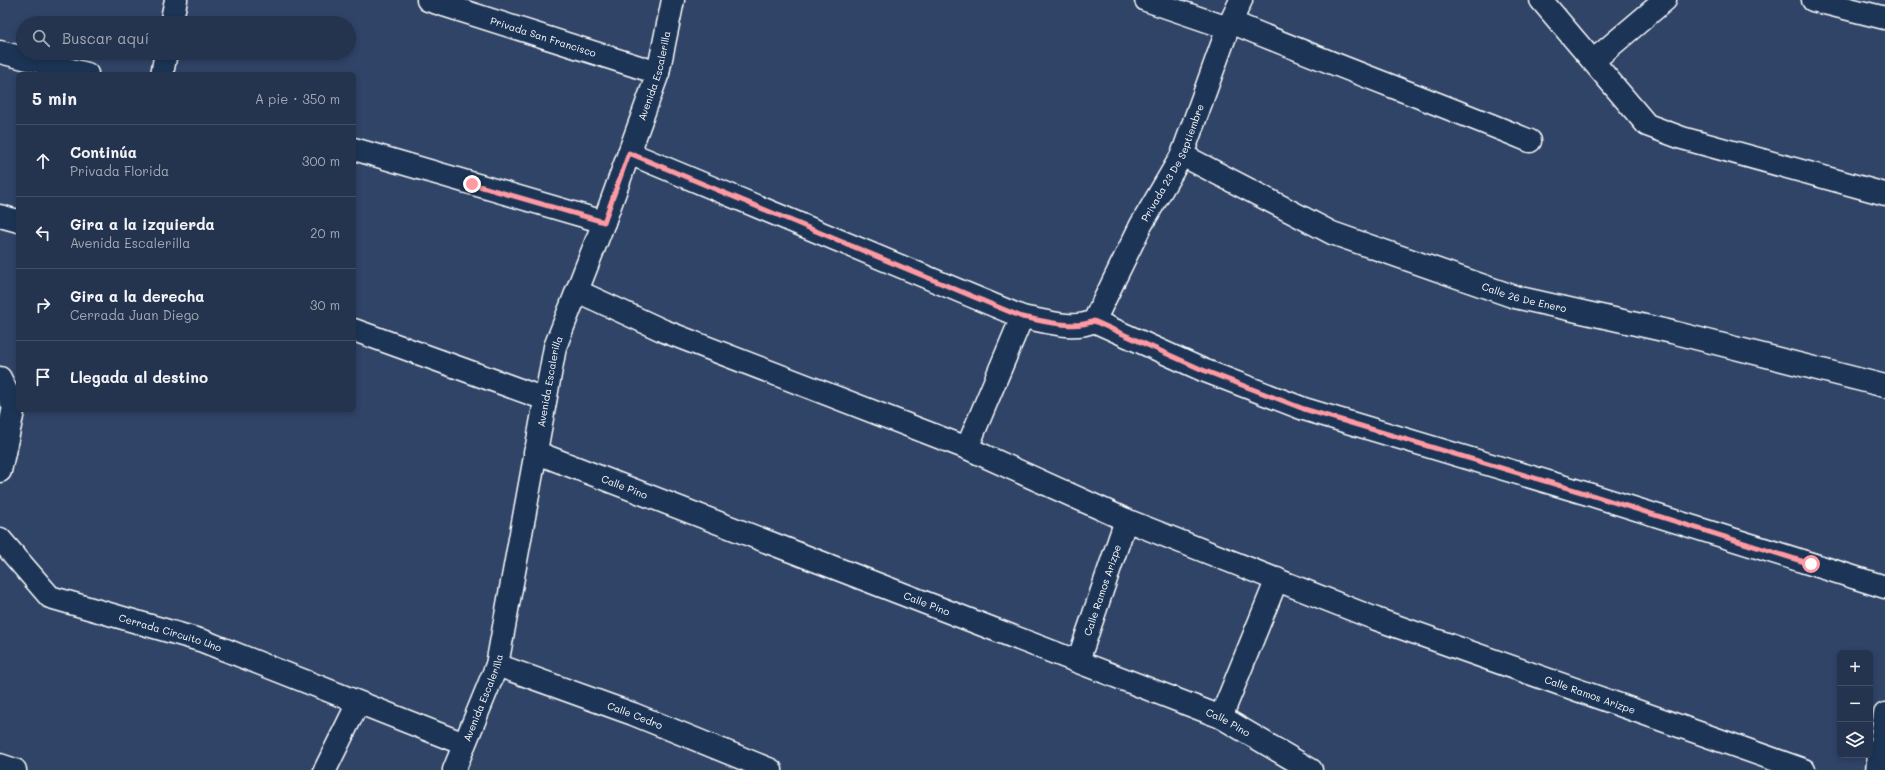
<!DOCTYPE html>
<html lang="es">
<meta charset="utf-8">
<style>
body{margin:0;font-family:Mali,sans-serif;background:#2c3b55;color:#f1f3f6}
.controls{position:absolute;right:12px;bottom:12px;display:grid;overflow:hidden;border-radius:6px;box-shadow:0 2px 6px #0003}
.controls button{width:36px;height:36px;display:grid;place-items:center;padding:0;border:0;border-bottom:1px solid #414e66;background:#24334e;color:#f1f3f6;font:20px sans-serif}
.stop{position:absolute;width:12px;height:12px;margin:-9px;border:3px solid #ff9aa2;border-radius:50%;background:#fff}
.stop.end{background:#ff9aa2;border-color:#fff;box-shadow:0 1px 4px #0008}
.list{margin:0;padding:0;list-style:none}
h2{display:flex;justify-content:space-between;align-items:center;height:52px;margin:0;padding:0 16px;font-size:17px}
h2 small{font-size:13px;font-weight:400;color:#a3aab6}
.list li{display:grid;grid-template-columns:26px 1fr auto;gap:12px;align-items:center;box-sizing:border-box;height:72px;padding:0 16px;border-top:1px solid #414e66}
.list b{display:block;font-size:15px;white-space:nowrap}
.list p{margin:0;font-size:13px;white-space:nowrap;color:#a3aab6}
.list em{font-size:13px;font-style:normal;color:#a3aab6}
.icon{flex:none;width:22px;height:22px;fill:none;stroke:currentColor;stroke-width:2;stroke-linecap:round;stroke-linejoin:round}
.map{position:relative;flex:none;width:1885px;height:770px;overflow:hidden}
.search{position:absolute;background:#24334e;box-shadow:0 2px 6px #0003;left:16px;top:16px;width:340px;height:44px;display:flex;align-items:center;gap:10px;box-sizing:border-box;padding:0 14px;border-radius:22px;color:#a3aab6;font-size:15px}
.panel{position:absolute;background:#24334e;box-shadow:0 2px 6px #0003;left:16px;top:72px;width:340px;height:340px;border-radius:6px}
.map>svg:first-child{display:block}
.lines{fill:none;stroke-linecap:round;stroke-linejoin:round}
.minor-casing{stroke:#fff;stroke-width:25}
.secondary-casing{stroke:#fff;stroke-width:25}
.minor{stroke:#1d3557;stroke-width:22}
.secondary{stroke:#1d3557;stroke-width:22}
.route{stroke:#ff9aa2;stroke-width:5}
.labels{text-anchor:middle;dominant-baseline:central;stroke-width:3;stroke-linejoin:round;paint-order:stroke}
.street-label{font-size:10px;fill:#fff;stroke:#1d3557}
</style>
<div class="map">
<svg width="1885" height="770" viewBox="0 0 1885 770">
<rect width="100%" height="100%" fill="#304468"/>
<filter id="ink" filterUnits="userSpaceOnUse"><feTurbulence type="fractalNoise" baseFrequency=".025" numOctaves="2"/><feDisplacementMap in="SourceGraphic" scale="8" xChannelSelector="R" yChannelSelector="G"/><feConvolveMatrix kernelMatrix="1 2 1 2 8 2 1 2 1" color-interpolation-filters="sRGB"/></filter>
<g filter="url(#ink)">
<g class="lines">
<defs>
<g id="minor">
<path id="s1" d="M 428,0 L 658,73"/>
<polyline points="1146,0 1228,28"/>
<polyline points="1541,0 1647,125 1682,138 1885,194"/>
<polyline points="1813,0 1885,18"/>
<path d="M 1231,22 C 1330,64 1431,100 1530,141"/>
<polyline points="171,23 176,0"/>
<polyline points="0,52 87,74"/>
<polyline points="1593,61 1665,0"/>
<polyline points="162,74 166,53"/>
<polyline points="354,149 604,222"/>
<path d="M 629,153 L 1022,317 C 1045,321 1073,331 1094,321 L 1203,370 L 1304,409 L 1588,494 L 1885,587"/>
<path id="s2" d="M 1182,155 L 1332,233 L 1515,297 L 1672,332 L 1885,386"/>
<polyline points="0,216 18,221"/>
<path id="s3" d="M 577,291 L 664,331 L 967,448 L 1126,520 L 1376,619 L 1804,770"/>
<path id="s4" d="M 1094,321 L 1141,225 L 1182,155 L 1228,28 L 1241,0"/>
<polyline points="354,330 545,399"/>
<polyline points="0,378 14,407 0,471"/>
<polyline points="967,448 1022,317"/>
<path id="s5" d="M 535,452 L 1221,717 L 1311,770"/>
<path id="s6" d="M 0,539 L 50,597 L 203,641 L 464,744"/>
<path id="s7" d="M 1078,661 L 1126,520"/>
<path id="s8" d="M 497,665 L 633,714 L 771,770"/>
<polyline points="1221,717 1277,579"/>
<polyline points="0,765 15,770"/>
<polyline points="325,770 358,703"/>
</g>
<g id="secondary">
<path id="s9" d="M 454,770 L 497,665 L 555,347 L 604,222 L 658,73 L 673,0"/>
<polyline points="1877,770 1885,714"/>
</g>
</defs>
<use href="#minor" class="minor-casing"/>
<use href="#secondary" class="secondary-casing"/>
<use href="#minor" class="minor"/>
<use href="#secondary" class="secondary"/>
</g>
</g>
<g class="lines" filter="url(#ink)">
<path class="route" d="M 472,184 L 604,222 L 629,153 L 1022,317 C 1045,321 1073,330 1094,321 L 1203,370 L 1304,409 L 1588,494 L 1811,564"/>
</g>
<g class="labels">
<g class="street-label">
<text stroke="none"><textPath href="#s1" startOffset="121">Privada San Francisco</textPath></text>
<text stroke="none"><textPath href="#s9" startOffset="726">Avenida Escalerilla</textPath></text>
<text stroke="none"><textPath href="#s4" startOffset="177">Privada 23 De Septiembre</textPath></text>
<text stroke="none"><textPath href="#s2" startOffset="372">Calle 26 De Enero</textPath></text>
<text stroke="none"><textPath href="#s9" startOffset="402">Avenida Escalerilla</textPath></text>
<text stroke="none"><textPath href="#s5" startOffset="96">Calle Pino</textPath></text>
<text stroke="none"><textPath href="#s7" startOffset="75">Calle Ramos Arizpe</textPath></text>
<text stroke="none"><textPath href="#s5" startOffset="420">Calle Pino</textPath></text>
<text stroke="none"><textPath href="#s6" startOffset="202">Cerrada Circuito Uno</textPath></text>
<text stroke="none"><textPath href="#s3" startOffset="1091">Calle Ramos Arizpe</textPath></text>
<text stroke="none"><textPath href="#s9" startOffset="78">Avenida Escalerilla</textPath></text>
<text stroke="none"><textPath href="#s8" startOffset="147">Calle Cedro</textPath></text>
<text stroke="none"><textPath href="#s5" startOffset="744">Calle Pino</textPath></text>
</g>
</g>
</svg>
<div class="controls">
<button>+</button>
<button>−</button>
<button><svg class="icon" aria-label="layers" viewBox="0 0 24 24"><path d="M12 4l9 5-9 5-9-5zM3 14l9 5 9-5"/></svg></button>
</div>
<div class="stop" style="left:1811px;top:564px"></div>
<div class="stop end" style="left:472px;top:184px"></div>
<div class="search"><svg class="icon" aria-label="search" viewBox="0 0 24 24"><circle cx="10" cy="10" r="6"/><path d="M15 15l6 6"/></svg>Buscar aquí</div>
<section class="panel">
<h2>5 min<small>A pie · 350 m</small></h2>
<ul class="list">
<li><svg class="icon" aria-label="ahead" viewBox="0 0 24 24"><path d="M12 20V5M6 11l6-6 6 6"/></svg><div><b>Continúa</b><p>Privada Florida</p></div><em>300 m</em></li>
<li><svg class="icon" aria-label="left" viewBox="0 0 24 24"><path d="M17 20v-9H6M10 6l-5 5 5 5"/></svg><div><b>Gira a la izquierda</b><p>Avenida Escalerilla</p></div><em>20 m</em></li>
<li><svg class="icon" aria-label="right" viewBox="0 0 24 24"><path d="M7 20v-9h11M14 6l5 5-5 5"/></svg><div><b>Gira a la derecha</b><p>Cerrada Juan Diego</p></div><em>30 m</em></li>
<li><svg class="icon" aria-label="arrive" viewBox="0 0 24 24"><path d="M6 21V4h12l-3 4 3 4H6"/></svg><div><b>Llegada al destino</b></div></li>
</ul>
</section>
</div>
